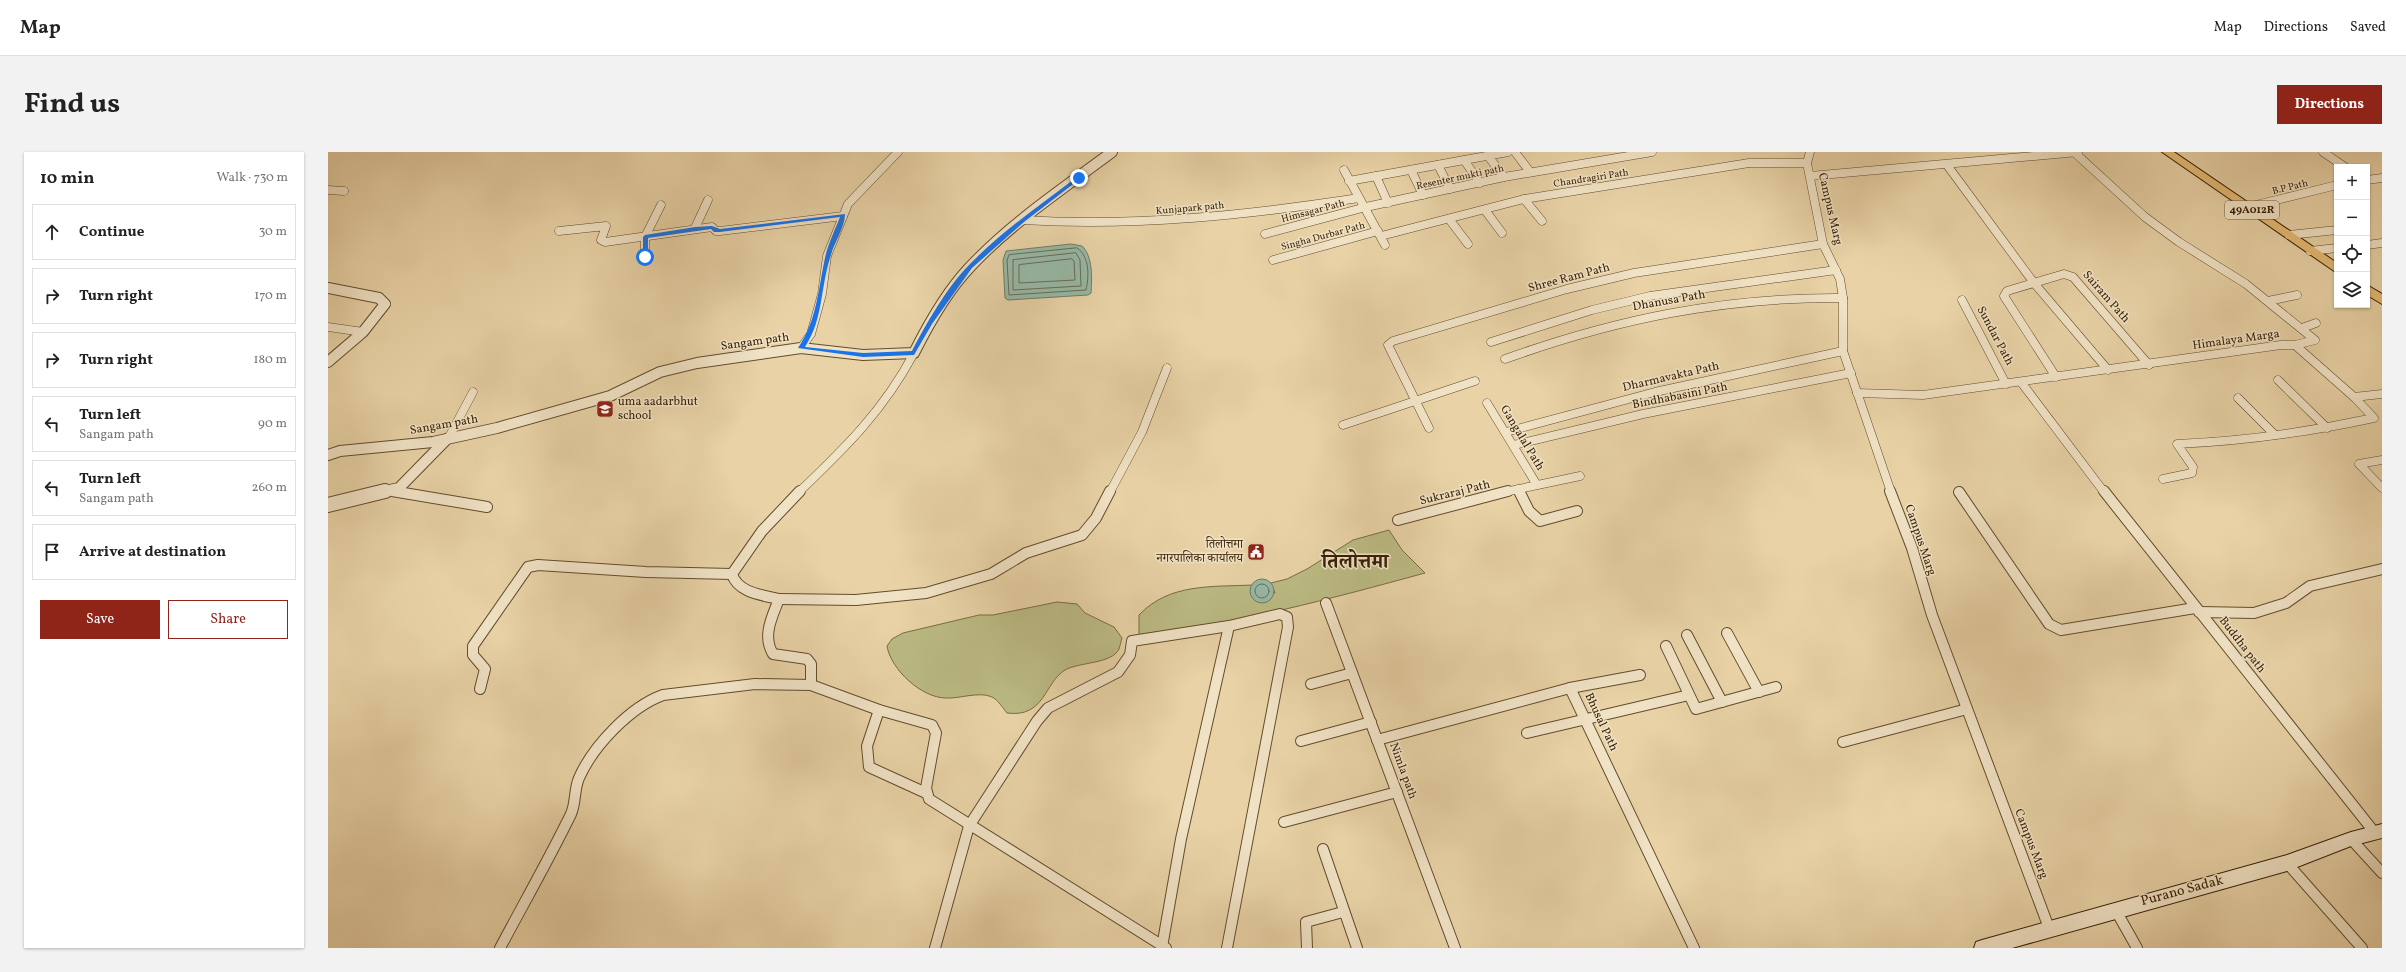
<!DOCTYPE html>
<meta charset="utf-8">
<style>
body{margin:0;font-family:Vollkorn,"Noto Serif Devanagari",serif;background:#f2f2f2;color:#222}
.controls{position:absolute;right:12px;top:12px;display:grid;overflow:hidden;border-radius:0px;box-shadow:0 1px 3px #0004}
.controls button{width:36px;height:36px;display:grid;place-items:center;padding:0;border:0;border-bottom:1px solid #e0e0e0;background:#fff;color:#222;font:20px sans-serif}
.stop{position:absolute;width:12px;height:12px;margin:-9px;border:3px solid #1a73e8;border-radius:50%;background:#fff}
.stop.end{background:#1a73e8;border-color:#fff;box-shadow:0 1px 4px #0008}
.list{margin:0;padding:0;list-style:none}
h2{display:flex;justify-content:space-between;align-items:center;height:52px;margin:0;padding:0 16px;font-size:17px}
h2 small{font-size:13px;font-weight:400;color:#767676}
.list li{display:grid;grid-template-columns:26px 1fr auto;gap:12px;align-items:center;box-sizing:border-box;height:56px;margin:0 8px 8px;padding:0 8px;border:1px solid #e0e0e0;border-radius:0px}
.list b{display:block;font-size:15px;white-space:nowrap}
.list p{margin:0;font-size:13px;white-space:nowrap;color:#767676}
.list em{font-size:13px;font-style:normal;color:#767676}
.actions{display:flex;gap:8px;padding:12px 16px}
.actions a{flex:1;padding:9px 0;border:1px solid #8f2418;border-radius:0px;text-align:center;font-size:14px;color:#8f2418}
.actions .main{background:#8f2418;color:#fff}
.icon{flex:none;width:22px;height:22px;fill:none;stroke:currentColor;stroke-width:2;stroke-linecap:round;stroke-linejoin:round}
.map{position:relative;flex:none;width:2054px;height:796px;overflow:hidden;border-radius:0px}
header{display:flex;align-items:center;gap:24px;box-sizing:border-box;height:56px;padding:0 20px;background:#fff;border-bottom:1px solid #e0e0e0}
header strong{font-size:19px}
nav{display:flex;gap:22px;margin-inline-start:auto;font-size:14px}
.intro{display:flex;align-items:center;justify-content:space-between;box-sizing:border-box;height:96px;padding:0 24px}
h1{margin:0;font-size:28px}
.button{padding:10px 18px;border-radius:0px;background:#8f2418;color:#fff;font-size:14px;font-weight:700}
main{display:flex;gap:24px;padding:0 24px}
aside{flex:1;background:#fff;border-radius:0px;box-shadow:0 1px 3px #0004}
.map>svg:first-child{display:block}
.green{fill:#bbba83;stroke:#796c44}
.water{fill:#97b8a6;stroke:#717b65}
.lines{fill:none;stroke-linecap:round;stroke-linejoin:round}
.shore{stroke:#676c55;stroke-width:1}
.minor-far1-casing{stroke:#634c2c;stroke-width:9}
.minor-casing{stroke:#634c2c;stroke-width:12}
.tertiary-far1-casing{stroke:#634c2c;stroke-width:12}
.tertiary-casing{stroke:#634c2c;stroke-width:16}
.secondary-casing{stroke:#371f04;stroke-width:2}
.primary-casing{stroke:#371f04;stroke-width:2}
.minor-far1{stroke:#f0e2c5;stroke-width:8}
.minor{stroke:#f0e2c5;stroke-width:10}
.tertiary-far1{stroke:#f0e2c5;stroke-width:10}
.tertiary{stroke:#f0e2c5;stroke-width:14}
.secondary{fill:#f0e2c5;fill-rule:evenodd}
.primary{fill:#e4b973;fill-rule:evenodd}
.route{fill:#1a73e8}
.labels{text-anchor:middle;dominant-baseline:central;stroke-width:3;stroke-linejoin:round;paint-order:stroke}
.far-street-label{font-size:10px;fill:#371f04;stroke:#f0e2c5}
.shield{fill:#f0e2c5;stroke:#6e5a3e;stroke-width:1}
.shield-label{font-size:11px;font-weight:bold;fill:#371f04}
.street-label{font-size:12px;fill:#371f04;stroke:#f0e2c5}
.poi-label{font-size:12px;fill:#371f04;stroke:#f0e2c5;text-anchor:start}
.near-street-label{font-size:14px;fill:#371f04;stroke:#f0e2c5}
.town-label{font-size:20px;font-weight:bold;fill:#371f04;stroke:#f0e2c5}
</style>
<header>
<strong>Map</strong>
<nav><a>Map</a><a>Directions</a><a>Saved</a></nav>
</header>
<div class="intro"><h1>Find us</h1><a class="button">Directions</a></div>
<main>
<aside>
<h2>10 min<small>Walk · 730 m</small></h2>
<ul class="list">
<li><svg class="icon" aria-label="ahead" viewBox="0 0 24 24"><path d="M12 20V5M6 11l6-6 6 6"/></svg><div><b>Continue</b></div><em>30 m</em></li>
<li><svg class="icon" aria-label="right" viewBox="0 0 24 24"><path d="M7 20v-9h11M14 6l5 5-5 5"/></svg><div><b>Turn right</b></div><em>170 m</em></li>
<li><svg class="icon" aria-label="right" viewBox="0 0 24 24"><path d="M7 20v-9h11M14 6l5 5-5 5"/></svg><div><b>Turn right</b></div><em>180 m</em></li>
<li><svg class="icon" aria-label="left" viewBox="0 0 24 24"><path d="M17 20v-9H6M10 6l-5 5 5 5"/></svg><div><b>Turn left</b><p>Sangam path</p></div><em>90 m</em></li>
<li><svg class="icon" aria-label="left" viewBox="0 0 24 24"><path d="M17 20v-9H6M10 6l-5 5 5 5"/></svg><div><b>Turn left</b><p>Sangam path</p></div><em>260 m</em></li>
<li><svg class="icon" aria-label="arrive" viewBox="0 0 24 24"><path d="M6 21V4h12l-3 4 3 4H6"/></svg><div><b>Arrive at destination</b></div></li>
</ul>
<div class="actions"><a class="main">Save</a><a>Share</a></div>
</aside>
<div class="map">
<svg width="2054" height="796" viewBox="0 0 2054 796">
<rect width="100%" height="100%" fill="#e8d2a6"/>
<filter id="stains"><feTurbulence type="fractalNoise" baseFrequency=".005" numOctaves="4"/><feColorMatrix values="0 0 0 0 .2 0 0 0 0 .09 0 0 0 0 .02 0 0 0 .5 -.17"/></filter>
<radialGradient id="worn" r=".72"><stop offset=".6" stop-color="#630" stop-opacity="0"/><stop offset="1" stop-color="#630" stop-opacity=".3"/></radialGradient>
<g class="green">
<path d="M 1061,378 L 1074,398 L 1097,421 C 1002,447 908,472 811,484 L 811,463 C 841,431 884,435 925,433 L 922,436 L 947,441 L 943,431 L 959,427 L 979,417 L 1025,388 Z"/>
<path d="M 729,450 L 749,452 L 757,461 L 786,475 L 794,486 C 793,489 792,494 791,497 C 784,512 751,510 737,518 C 716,531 717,566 679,561 C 675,556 670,548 664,545 C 651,539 631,547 618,546 C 594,546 563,518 559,494 L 564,487 L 575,481 L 651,463 L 665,463 Z"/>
</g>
<g class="water">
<path d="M 743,92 L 754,94 C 765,104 764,127 763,141 L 760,143 L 680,148 L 677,146 L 675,108 L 678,99 Z"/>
<circle cx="934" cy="439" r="12"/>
</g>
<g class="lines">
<g class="shore">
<path d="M 749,96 C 762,104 761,125 758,138 L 681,143 L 679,108 L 681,103 Z"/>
<polygon points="748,101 752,108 753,134 685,138 685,108"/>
<polygon points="744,107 746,109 747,128 691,131 691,113"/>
<circle cx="934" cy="439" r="7"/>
</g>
<defs>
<g id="minor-far1">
<polyline points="1187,0 1202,20"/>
<polyline points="1482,0 1479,11 1495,92 1512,127 1515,146 1515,199 1563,340"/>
<polyline points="1995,0 2017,15"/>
<polyline points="1160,4 1176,25"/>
<polyline points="1136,8 1152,31"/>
<polyline points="1110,13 1122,37"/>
<polyline points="1619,13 1706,131 1780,218"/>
<polyline points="1016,18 1057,93"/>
<polyline points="1083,18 1095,43"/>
<polyline points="1048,24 1060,51"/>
<polyline points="1482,24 1750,0"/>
<polyline points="2039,28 2054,26"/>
<polyline points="1021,29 1180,0"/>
<polyline points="0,38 16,39"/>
<polyline points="1196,47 1214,69"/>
<polyline points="1920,55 2009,33"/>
<polyline points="1157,58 1174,81"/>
<polyline points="1121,67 1140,92"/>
<path d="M 694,68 C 808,75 919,63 1031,46"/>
<polyline points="367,76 380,48"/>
<polyline points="231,79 278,74 273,88 277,90 384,75 388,79 392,79 515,64"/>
<polyline points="937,82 1038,55 1176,25 1324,0"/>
<polyline points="1961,83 2009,78"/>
<polyline points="1053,84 1196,47 1421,11 1479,11"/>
<polyline points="2039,93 2054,91"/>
<polyline points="1982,99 2009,96"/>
<polyline points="317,105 317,85 333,53"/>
<polyline points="945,108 1050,79"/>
<polyline points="1634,148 1678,232"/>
<polyline points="1940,149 1969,143"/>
<polyline points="0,175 35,180"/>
<polyline points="1974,176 1988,171"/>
<polyline points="1163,190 1264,158 1322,144 1508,118"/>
<polyline points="1967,193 2026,245"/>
<polyline points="473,196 483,182 494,142 499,104 520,52 570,0"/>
<path d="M 1177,207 C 1289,167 1395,145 1515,146"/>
<polyline points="1728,225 1676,144 1679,139 1736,122 1745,125 1821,213"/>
<polyline points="1950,228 1999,276"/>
<polyline points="1693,230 1776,340"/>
<polyline points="1529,241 1595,243 1953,193 1967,193 1987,188 1918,132 1851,90 1817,65 1747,1"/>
<polyline points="1910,246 1947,283"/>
<polyline points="1159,251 1209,333"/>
<polyline points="1015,273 1147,229"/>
<polyline points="1101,276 1060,193 1065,189 1239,137 1306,121 1495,92"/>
<polyline points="1178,280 1327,240 1515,199"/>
<polyline points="120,287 145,240"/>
<polyline points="1186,293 1315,262 1523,221"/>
<polyline points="2054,308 2031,312 2054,336"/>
<path d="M 1835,327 L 1864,321 L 1865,315 L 1849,292 C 1915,289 1981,280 2046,266 L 2026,245 L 2054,242"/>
<polyline points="1190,337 1192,340"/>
<polyline points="61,339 71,340"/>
<path d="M 471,340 C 517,296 556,258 586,201"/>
<polyline points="782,340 814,280 839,216"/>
<polyline points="1177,340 1252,324"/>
</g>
<g id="minor">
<polyline points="64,339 159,355"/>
<path d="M 472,339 L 434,379 L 404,422 C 410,441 434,443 451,447 C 444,465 434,484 445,502 L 479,507 L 483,512 L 483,533"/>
<polyline points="1191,339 1201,359 1212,369 1249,359"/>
<polyline points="1562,339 1584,396 1604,463 1721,776"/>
<polyline points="1776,339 2047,681"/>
<polyline points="1631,340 1721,472 1733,478 1867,456"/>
<polyline points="1070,368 1180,339"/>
<polyline points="451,447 528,448 598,441 663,422 698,401 754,383 768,366 782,339"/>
<polyline points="998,451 1127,796"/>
<polyline points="1871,460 1926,461 1958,451 1982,434 2054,417"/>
<polyline points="1399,481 1431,540"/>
<polyline points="1359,483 1394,550"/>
<polyline points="1338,494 1368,557 1448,535"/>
<polyline points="983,532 1024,521"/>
<polyline points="1242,536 1312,523"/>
<polyline points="152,537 157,517 145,503 145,494 200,415 210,413 318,420 404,422"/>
<polyline points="551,558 539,594 541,615 598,641"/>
<polyline points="1199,581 1361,543"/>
<polyline points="1049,588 1242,536 1366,796"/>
<polyline points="973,589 1043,570"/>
<polyline points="1515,590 1639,557"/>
<polyline points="956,670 1069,640"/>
<polyline points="2023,687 2054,721"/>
<polyline points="995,697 1029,796"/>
<polyline points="1959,711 2034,796"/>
<polyline points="1787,757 1809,796"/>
<polyline points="834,795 853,687 901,474"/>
<path d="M 172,796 C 196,751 221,707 243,662 C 248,651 246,637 251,626 C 265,594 302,555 335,543 L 427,532 L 483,533 L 551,558 L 604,573 L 608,581 L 598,636 L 601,647 L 838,796"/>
<polyline points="607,796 641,674 709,569 720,556 790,520 802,503 804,489 901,474 952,462 959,465 960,475 899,796"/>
<polyline points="979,796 978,770 1015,760"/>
</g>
<g id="tertiary-far1">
<polyline points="0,136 51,146 57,152 35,180 0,210"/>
<path d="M 0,303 L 12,299 L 105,290 L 169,276 L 282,244 L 332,220 L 369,211 L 473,196 L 535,203 L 586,201 C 601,171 619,139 642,115 C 683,71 736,36 784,0"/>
<polyline points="52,340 71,336 119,287"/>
</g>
<polyline id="tertiary" points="0,353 57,339"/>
<polygon id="secondary" points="2054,672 2054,686 2023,694 1959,719 1684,796 1646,796 1648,790 1654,788 1959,703 2023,680"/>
<g id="primary">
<polygon points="1834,0 1846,0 2009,111 2009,121"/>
<polygon points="2039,133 2054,142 2054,152 2039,143"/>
</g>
</defs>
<use href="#minor-far1" class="minor-far1-casing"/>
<use href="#minor" class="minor-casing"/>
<use href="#tertiary-far1" class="tertiary-far1-casing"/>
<use href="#tertiary" class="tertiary-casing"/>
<use href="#secondary" class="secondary-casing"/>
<use href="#primary" class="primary-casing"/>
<use href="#minor-far1" class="minor-far1"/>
<use href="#minor" class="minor"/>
<use href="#tertiary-far1" class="tertiary-far1"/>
<use href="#tertiary" class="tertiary"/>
<use href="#secondary" class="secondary"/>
<use href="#primary" class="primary"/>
</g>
<path class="route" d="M 749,25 L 753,26 L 696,70 L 644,116 L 604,172 L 586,203 L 535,205 L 470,196 C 489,168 490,138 497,106 C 500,92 507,78 512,65 L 392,80 L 386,80 L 383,77 L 320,86 L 320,105 L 315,105 L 315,85 L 317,83 L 367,75 L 384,74 L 392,77 L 517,62 C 517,75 506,91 503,103 C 492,135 496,166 477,195 L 535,201 L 584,199 C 598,172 619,135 641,113 C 673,80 712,53 749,25 Z"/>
<defs>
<symbol id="school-square" viewBox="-11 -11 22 22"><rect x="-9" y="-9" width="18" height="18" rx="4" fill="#8f2418" stroke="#f0e2c5"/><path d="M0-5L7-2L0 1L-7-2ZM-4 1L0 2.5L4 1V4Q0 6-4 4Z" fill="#fff"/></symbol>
<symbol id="civic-square" viewBox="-11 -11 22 22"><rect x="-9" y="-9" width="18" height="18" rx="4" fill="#8f2418" stroke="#f0e2c5"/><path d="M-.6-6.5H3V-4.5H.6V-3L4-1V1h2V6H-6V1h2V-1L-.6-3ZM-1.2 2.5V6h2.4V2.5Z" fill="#fff"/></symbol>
</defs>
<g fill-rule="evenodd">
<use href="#school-square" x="267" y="247" width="20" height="20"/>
<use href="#civic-square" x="918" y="390" width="20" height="20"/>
</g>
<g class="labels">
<g class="far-street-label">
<text transform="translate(1132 25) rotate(-12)">Resenter mukti path</text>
<text transform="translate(1263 26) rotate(-9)">Chandragiri Path</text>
<text transform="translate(1962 35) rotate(-14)">B.P Path</text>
<text transform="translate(862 56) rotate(-5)">Kunjapark path</text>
<text transform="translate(985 59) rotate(-15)">Himsagar Path</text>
<text transform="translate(995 84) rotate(-15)">Singha Durbar Path</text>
</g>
<rect class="shield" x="1897" y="49" width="54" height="18" rx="3"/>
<g class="shield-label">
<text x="1924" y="58">49A012R</text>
</g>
<g class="street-label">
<text transform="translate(1502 57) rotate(77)">Campus Marg</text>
<text transform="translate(1241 126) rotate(-15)">Shree Ram Path</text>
<text transform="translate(1778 145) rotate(49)">Sairam Path</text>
<text transform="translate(1341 149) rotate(-10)">Dhanusa Path</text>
<text transform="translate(1667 184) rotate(62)">Sundar Path</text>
<text transform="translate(1908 188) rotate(-8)">Himalaya Marga</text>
<text transform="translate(427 190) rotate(-8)">Sangam path</text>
<text transform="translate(1343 225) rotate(-13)">Dharmavakta Path</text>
<text transform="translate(1352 244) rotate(-11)">Bindhabasini Path</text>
<text transform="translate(116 273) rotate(-10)">Sangam path</text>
<text transform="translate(1194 286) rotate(59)">Gangalal Path</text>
<text transform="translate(1127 341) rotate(-14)">Sukraraj Path</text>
<text transform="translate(1592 388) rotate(71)">Campus Marg</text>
<text transform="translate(1914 493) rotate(52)">Buddha path</text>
<text transform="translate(1273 570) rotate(65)">Bhusal Path</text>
<text transform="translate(1075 619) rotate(70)">Nimla path</text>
<text transform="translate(1703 692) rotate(69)">Campus Marg</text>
</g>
<g class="poi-label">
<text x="290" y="250">uma aadarbhut<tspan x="290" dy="14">school</tspan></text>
<text x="915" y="393" text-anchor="end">तिलोत्तमा<tspan x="915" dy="14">नगरपालिका कार्यालय</tspan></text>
</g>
<g class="near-street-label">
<text transform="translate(1854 739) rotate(-15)">Purano Sadak</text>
</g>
<g class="town-label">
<text x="1027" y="411">तिलोत्तमा</text>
</g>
</g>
<rect width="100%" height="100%" filter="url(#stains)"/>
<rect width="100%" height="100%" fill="url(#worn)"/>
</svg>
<div class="controls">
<button>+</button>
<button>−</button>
<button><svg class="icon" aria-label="locate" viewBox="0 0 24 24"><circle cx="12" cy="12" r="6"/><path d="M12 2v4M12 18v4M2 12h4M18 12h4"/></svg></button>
<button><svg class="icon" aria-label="layers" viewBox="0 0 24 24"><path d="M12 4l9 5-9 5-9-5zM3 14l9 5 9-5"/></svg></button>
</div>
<div class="stop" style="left:317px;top:105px"></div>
<div class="stop end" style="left:751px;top:26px"></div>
</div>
</main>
